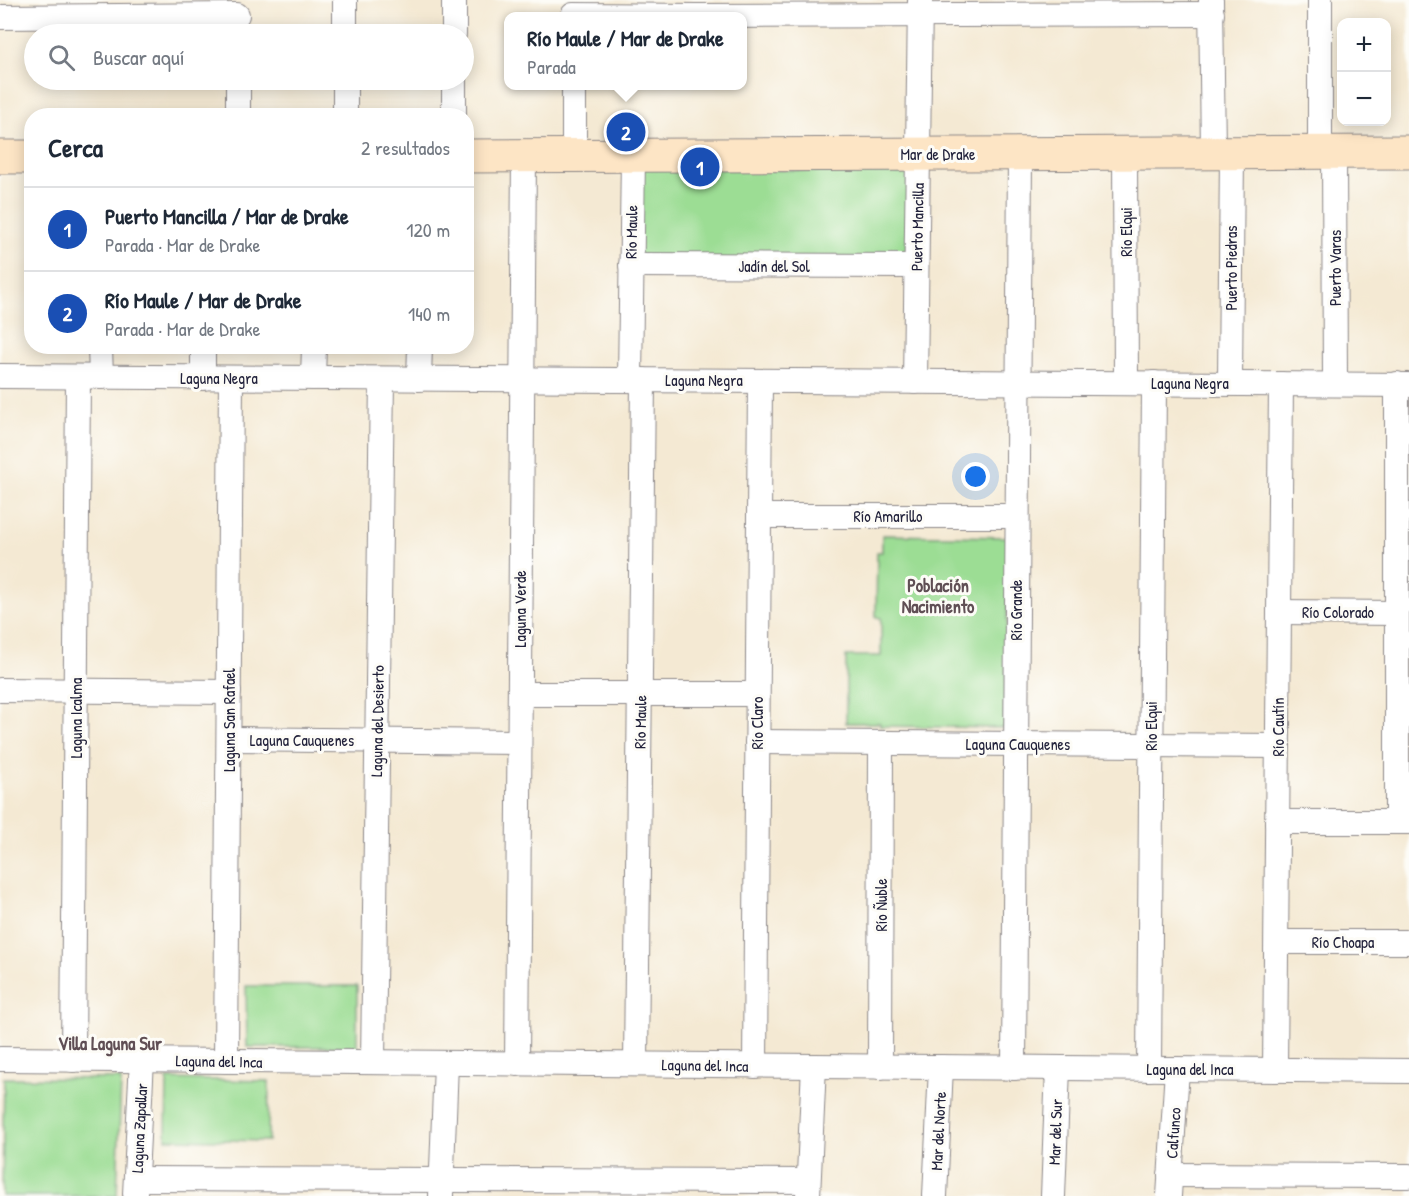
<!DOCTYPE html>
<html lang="es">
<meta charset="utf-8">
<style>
body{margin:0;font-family:"Patrick Hand",sans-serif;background:#f6f6f7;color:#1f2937}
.controls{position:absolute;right:18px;top:18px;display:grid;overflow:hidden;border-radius:12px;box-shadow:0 3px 15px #0003}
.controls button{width:54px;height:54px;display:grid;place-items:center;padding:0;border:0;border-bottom:2px solid #e0e1e3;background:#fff;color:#1f2937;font:30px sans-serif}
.you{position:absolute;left:976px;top:477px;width:21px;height:21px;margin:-15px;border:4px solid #fff;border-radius:50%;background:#1a73e8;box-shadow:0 0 0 9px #1a73e833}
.badge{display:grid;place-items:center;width:39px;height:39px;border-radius:50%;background:#1a73e8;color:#fff;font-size:20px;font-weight:700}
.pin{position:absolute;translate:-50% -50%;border:3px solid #fff;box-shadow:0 2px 6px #0006}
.popup{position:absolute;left:504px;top:12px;width:243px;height:78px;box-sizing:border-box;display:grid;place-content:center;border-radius:12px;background:#fff;filter:drop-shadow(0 2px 4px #0005);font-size:20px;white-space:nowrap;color:#747a83}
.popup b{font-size:22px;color:#1f2937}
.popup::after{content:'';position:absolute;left:50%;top:100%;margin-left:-12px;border:12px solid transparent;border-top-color:#fff}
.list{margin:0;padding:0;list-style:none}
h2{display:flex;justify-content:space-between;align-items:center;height:78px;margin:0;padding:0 24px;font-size:26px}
h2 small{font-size:20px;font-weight:400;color:#747a83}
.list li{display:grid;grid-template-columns:39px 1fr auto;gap:18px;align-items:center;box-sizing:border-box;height:84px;padding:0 24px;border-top:2px solid #e0e1e3}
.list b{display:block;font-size:22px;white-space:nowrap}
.list p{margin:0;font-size:20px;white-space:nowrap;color:#747a83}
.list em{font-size:20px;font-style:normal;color:#747a83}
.icon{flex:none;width:33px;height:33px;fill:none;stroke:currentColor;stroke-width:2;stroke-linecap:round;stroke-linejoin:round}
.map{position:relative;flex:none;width:1409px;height:1196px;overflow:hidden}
.search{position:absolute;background:#fff;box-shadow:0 3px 15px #0003;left:24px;top:24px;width:450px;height:66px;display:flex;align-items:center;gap:15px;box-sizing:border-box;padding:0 21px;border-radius:33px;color:#747a83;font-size:22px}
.panel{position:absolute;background:#fff;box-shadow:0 3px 15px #0003;left:24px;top:108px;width:450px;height:246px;border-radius:24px}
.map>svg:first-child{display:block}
.green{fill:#9cdd94;stroke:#5f8068;stroke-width:1.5}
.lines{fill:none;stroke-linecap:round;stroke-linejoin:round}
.street-casing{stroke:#8b8687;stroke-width:26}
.secondary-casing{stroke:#8b8687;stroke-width:35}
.street{stroke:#fff;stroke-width:24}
.secondary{stroke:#fde5c5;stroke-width:33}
.labels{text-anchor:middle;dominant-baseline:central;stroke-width:6;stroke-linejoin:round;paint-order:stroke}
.street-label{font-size:16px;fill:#22223b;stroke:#fdfcf7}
.neighbourhood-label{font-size:18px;font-weight:bold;fill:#604f55;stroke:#fdfcf7}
</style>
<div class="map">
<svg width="1409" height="1196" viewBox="0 0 1409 1196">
<rect width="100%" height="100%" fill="#fdfcf7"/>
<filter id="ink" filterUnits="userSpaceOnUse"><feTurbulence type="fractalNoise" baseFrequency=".0167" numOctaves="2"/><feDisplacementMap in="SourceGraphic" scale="12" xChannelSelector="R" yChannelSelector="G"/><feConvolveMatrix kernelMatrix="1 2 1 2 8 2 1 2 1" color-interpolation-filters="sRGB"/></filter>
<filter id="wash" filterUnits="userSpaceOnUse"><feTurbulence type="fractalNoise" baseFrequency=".008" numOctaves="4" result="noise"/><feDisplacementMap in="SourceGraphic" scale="24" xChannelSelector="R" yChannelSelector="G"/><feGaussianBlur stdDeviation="1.35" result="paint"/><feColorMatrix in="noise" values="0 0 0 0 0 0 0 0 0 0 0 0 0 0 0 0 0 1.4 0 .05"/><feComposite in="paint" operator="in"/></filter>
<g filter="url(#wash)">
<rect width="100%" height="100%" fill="#f4e9d3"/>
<g class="green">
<polygon points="640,166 909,173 907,261 639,260"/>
<polygon points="882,535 1008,537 1006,728 880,726 880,723 846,723 846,656 881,656 881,618 876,617 877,552 882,552"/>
<polygon points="246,986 357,986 357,1047 247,1047"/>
<polygon points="4,1078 121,1079 117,1196 2,1196"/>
<polygon points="167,1079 269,1081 268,1141 166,1139"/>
</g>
</g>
<g filter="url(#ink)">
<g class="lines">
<defs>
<g id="street">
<polyline points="345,0 345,34"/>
<polyline points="454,0 454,34"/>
<polyline points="1211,0 1213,152"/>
<polyline points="1320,0 1320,152"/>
<polyline points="573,15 696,16 1212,14"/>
<polyline points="0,17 237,15"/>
<polyline points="238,80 238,116"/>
<polyline points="345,80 345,116"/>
<polyline points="454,80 454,116"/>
<polyline points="574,86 574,155"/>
<polyline points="1334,152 1335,384"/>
<polyline points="1125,153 1126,383"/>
<polyline points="631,265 916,266"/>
<polyline points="100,346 101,377"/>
<polyline points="0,376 1409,385"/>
<polyline points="203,378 203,346"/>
<polyline points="313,378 314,346"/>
<polyline points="419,379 420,346"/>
<polyline points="630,380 633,155"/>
<polyline points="915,382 920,0"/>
<polyline points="1230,383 1232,152"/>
<polyline points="759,516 1017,516"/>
<polyline points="1279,612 1397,613"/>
<polyline points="0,690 229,692"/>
<polyline points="520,694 757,694"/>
<polyline points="229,739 519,742"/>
<polyline points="757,742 1278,746"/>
<polyline points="1277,822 1409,822"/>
<polyline points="1397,822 1397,384"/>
<polyline points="1277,942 1409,942"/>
<polyline points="0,1059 1409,1071"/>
<polyline points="73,1060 78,377"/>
<polyline points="226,1061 231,378"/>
<polyline points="373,1062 382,379"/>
<polyline points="517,1064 524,155"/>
<polyline points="636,1064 643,380"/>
<polyline points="755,1066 760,381"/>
<polyline points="880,1067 881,743"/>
<polyline points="1014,1068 1020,153"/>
<polyline points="1149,1069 1154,383"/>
<polyline points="1275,1070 1281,384"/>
<polyline points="1170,1175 1409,1176"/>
<polyline points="136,1179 808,1181"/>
<polyline points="135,1194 142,1060"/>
<polyline points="441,1196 446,1063"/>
<polyline points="808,1196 814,1066"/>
<polyline points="935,1196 941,1067"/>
<polyline points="1053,1196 1058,1068"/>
<polyline points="1169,1196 1177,1069"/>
</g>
<g id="secondary">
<polyline points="466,156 1409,152"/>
<polyline points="0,157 32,157"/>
</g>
</defs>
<use href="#street" class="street-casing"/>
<use href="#secondary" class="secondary-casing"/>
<use href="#street" class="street"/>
<use href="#secondary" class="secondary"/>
</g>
</g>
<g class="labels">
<g class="street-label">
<text x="938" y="154">Mar de Drake</text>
<text transform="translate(917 227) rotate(-89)">Puerto Mancilla</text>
<text transform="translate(631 232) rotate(-89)">Río Maule</text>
<text transform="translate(1126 232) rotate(-90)">Río Elqui</text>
<text x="774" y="266">Jadín del Sol</text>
<text transform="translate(1231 268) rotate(-90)">Puerto Piedras</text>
<text transform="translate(1335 268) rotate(-90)">Puerto Varas</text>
<text x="219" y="378">Laguna Negra</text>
<text x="704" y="380">Laguna Negra</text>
<text x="1190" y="383">Laguna Negra</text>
<text x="888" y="516">Río Amarillo</text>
<text transform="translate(520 609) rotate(-90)">Laguna Verde</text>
<text transform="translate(1016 610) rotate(-90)">Río Grande</text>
<text x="1338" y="612">Río Colorado</text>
<text transform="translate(76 718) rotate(-90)">Laguna Icalma</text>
<text transform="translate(229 720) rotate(-90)">Laguna San Rafael</text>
<text transform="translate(377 721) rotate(-89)">Laguna del Desierto</text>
<text transform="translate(640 722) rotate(-89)">Río Maule</text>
<text transform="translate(757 723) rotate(-90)">Río Claro</text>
<text transform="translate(1151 726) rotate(-90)">Río Elqui</text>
<text transform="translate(1278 727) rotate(-90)">Río Cautín</text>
<text x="302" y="740">Laguna Cauquenes</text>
<text x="1018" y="744">Laguna Cauquenes</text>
<text transform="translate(881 905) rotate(-90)">Río Ñuble</text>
<text x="1343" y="942">Río Choapa</text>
<text transform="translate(219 1061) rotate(1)">Laguna del Inca</text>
<text transform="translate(705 1065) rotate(1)">Laguna del Inca</text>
<text x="1190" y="1069">Laguna del Inca</text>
<text transform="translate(139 1128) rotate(-87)">Laguna Zapallar</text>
<text transform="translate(938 1131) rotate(-87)">Mar del Norte</text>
<text transform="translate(1055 1132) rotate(-88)">Mar del Sur</text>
<text transform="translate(1173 1133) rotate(-86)">Calfunco</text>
</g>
<g class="neighbourhood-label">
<text x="938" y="585">Población<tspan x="938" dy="21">Nacimiento</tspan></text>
<text x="110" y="1043">Villa Laguna Sur</text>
</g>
</g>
</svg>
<div class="controls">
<button>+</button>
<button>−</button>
</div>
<div class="you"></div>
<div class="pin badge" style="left:700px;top:167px;background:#1a4fb4">1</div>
<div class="pin badge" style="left:626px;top:132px;background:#1a4fb4">2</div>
<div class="popup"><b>Río Maule / Mar de Drake</b>Parada</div>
<div class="search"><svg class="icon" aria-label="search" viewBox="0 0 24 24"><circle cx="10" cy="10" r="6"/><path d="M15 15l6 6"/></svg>Buscar aquí</div>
<section class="panel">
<h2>Cerca<small>2 resultados</small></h2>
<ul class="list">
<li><span class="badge" style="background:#1a4fb4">1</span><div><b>Puerto Mancilla / Mar de Drake</b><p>Parada · Mar de Drake</p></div><em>120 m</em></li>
<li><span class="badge" style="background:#1a4fb4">2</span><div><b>Río Maule / Mar de Drake</b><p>Parada · Mar de Drake</p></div><em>140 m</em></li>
</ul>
</section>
</div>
